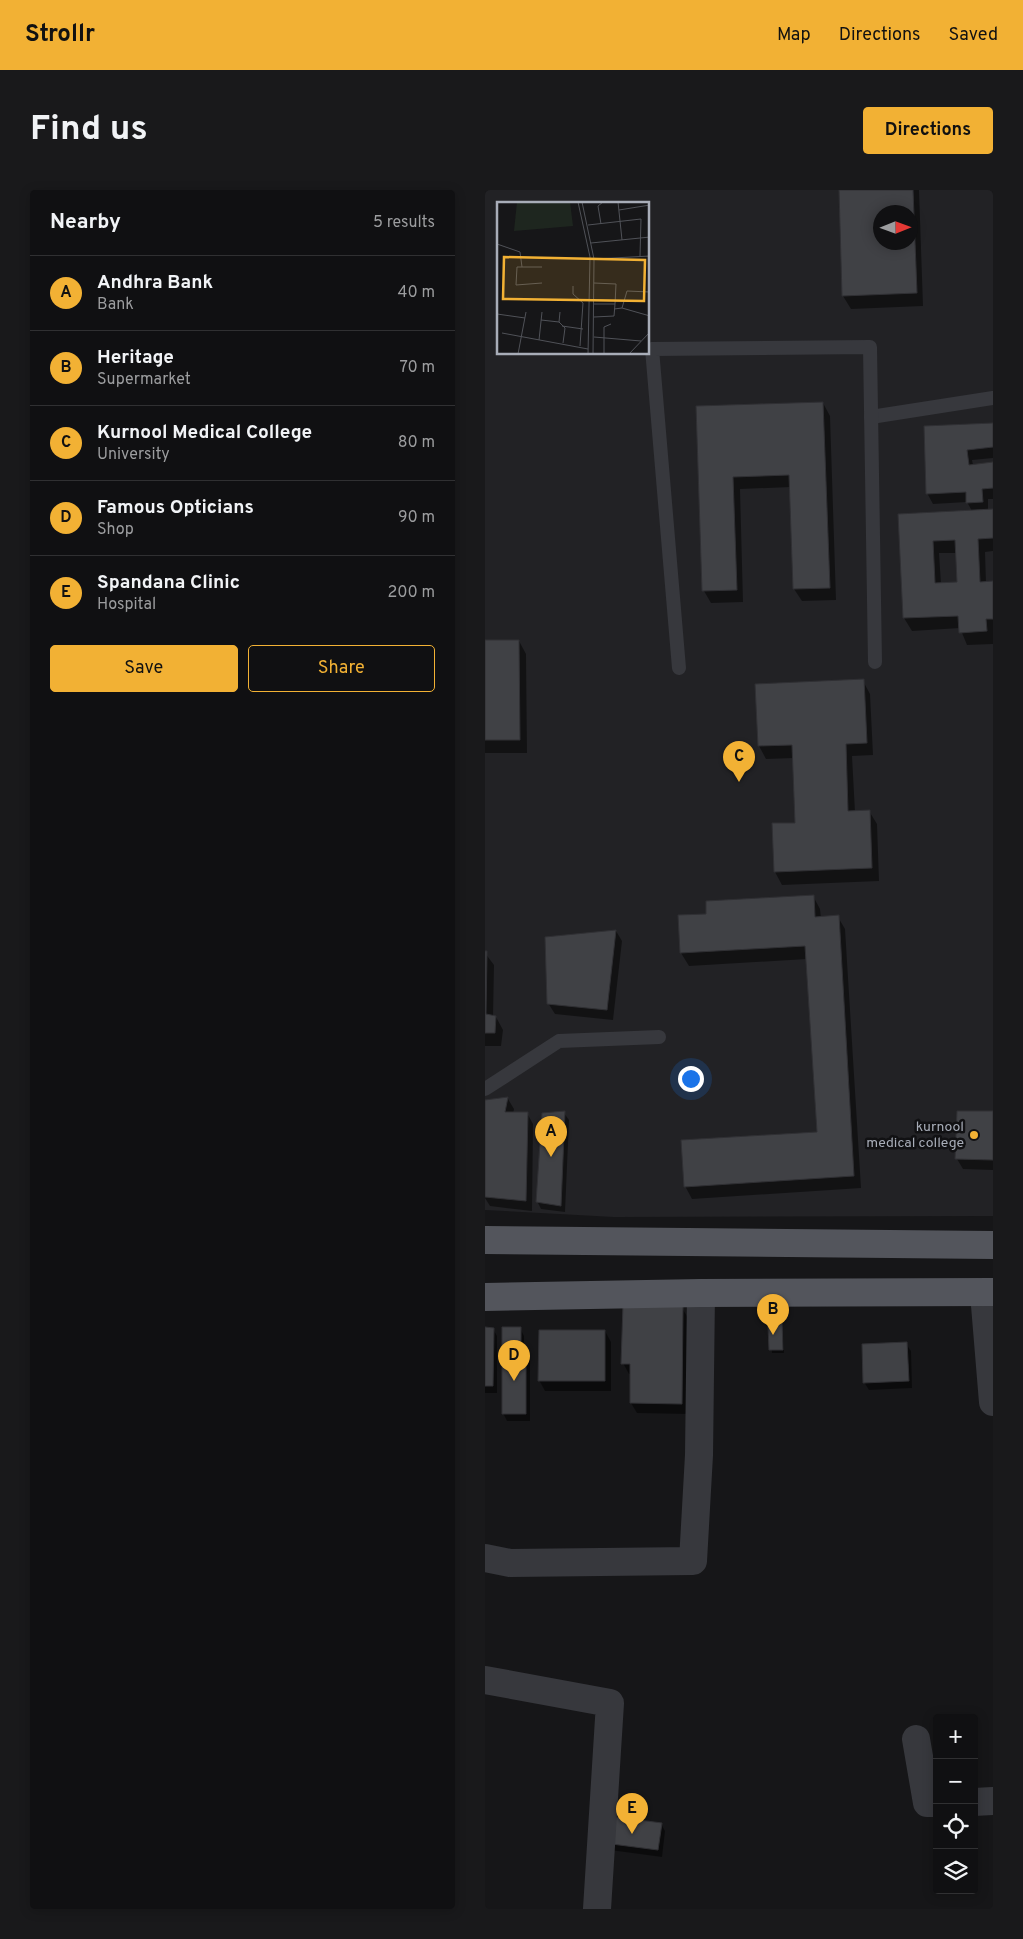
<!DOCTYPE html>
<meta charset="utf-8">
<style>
body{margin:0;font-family:Overpass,sans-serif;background:#19191b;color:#f1f3f6}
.controls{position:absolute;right:15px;bottom:15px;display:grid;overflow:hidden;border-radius:5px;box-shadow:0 2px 12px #0003}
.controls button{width:45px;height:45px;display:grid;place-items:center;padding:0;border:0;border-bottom:1px solid #303032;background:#101012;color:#f1f3f6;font:25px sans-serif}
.compass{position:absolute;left:388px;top:15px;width:45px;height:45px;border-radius:50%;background:#101012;box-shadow:0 2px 12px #0003;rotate:89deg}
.you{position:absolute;left:205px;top:888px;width:18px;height:18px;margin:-12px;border:4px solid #fff;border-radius:50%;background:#1a73e8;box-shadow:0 0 0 8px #1a73e833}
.badge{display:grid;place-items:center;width:32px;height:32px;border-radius:50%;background:#f2b134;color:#111;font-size:16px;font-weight:700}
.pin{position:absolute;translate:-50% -41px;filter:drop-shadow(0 1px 2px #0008)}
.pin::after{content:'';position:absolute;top:26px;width:18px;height:15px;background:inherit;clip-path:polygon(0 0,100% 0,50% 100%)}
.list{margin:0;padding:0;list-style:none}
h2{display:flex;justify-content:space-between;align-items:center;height:65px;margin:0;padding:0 20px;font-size:21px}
h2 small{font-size:16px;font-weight:400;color:#9c9d9f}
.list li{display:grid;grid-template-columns:32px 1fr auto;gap:15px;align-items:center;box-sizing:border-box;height:75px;padding:0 20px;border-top:1px solid #303032}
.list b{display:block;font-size:19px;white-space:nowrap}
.list p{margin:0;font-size:16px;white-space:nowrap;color:#9c9d9f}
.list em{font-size:16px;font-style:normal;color:#9c9d9f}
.actions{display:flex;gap:10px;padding:15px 20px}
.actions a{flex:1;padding:11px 0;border:1px solid #f2b134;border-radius:5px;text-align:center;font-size:18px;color:#f2b134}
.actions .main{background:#f2b134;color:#111}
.icon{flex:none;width:28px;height:28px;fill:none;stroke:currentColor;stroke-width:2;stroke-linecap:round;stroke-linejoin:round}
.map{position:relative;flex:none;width:508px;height:1719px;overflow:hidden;border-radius:5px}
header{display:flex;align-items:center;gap:30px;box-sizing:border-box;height:70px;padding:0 25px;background:#f2b134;color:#111}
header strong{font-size:24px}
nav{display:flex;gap:28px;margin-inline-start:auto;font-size:18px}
.intro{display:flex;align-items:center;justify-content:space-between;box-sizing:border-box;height:120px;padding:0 30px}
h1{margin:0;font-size:35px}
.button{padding:12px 22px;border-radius:5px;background:#f2b134;color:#111;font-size:18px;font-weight:700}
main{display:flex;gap:30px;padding:0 30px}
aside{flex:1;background:#101012;border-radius:5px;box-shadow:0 2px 12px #0003}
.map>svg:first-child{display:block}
.built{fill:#222225;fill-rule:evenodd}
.shadow{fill:#0007;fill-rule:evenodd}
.building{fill:#404145;stroke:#303034;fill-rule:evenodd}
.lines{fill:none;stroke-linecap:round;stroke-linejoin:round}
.lane{stroke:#37383d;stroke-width:14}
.street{stroke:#37383d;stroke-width:28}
.primary{stroke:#53555c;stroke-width:28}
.poi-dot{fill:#f2b134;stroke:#111113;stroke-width:2}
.labels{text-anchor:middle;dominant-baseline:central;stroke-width:5;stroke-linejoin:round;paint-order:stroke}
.poi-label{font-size:14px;fill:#a8adb8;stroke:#111113;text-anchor:end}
.inset-road{fill:none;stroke:#505258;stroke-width:1}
.view{fill:#f2b134;fill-opacity:0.15;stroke:#f2b134;stroke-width:2.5}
.inset-edge{fill:none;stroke:#a8adb8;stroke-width:2.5}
</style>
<header>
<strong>Strollr</strong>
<nav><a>Map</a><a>Directions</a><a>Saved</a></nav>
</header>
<div class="intro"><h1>Find us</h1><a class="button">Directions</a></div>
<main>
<aside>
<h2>Nearby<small>5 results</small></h2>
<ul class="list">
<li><span class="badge">A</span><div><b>Andhra Bank</b><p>Bank</p></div><em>40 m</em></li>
<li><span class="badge">B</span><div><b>Heritage</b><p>Supermarket</p></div><em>70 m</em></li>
<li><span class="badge">C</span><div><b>Kurnool Medical College</b><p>University</p></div><em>80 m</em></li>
<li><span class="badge">D</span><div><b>Famous Opticians</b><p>Shop</p></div><em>90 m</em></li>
<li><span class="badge">E</span><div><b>Spandana Clinic</b><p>Hospital</p></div><em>200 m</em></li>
</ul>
<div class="actions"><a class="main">Save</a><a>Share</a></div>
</aside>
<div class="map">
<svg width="508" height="1719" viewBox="0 0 508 1719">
<rect width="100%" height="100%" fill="#161618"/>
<path class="built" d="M 0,0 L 508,0 L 508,1026 L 129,1027 L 0,1020 ZM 14,14 L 164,14 L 164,164 L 14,164 ZM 396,22 L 426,22 L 426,52 L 396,52 Z"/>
<g class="shadow">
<path d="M 355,0 L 434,0 L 438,116 L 366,119 L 358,106 ZM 396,22 L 426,22 L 426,52 L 396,52 Z"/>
<polygon points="338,213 345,226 351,410 317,411 309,399 306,297 255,299 258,412 226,413 219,401 212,217"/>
<path d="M 508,234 L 508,268 L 487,270 L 488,275 L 508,273 L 508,309 L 503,309 L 503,321 L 508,320 L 508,361 L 500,362 L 501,393 L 508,392 L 508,454 L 482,455 L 475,438 L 427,441 L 419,428 L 414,325 L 487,321 L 482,312 L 448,314 L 442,303 L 440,237 ZM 454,363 L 472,363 L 473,393 L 456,394 Z"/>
<polygon points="0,451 34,451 41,464 42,563 0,563"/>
<polygon points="378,491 385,504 388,565 367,566 370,622 384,621 392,634 394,691 297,695 290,682 288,635 311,634 309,568 281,569 274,556"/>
<polygon points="328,706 335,719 336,728 353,727 360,739 376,998 207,1009 200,996 333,943 322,769 204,776 196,763 194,726 223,725"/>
<polygon points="131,741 137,751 128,830 70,824 63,813"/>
<polygon points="0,763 9,775 8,827 11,827 18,840 16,856 0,856"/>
<polygon points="23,909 29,919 28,924 42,923 48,934 47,1021 5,1016 0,1008 0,911"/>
<polygon points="79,923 84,930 80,1022 56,1019 52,1011"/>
<polygon points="508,923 508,980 478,979 472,969"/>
<polygon points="197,1118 203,1128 202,1224 152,1223 146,1213 146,1184 144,1184 138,1173"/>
<polygon points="297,1134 299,1163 287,1163 285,1137"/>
<polygon points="35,1138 39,1146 39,1160 45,1168 45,1231 22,1231 18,1223"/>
<polygon points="0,1139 8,1139 12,1146 12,1203 0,1203"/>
<polygon points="120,1141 126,1152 126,1201 60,1201 54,1190"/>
<polygon points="421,1154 426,1161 427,1198 384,1200 379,1192"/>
<polygon points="176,1634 180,1641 177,1667 125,1660 121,1653"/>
</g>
<g class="building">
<path d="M 354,0 L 428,0 L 432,103 L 357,106 ZM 396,22 L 426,22 L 426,52 L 396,52 Z"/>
<polygon points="338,212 345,398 308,399 304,285 248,287 252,400 217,401 211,216"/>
<polygon points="508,233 508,257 482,260 484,275 508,272 508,298 497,299 498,312 481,313 481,302 441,304 439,236"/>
<path d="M 508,319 L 508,348 L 493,349 L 495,392 L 508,391 L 508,429 L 501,429 L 502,441 L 474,443 L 473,426 L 418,428 L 413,324 ZM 470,350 L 472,392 L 450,393 L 448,351 Z"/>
<polygon points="0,450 34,450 35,550 0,550"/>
<polygon points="379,489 382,553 361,554 363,621 385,620 387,678 289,682 287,633 310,633 307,555 273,556 270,494"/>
<polygon points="329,705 330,727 354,725 369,986 199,997 196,950 332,942 320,756 195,763 193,725 221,724 221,711"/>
<polygon points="131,740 122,820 62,814 60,747"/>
<polygon points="0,761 2,761 1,824 11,826 10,843 0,843"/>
<polygon points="23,907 20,922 43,922 41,1011 0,1007 0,910"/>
<polygon points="80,921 76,1016 51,1012 57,923"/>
<polygon points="472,921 508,921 508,970 470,969"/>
<polygon points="138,1115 198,1116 197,1214 145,1213 145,1174 136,1174"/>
<polygon points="297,1132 298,1160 284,1160 283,1136"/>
<polygon points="0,1137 9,1138 8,1196 0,1196"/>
<polygon points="17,1137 36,1137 36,1159 41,1159 41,1224 17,1224"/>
<polygon points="54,1140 120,1140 120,1191 53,1191"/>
<polygon points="422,1152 424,1191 378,1193 377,1154"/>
<polygon points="123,1626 177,1633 173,1660 119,1653"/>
</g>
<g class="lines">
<g class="lane">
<polyline points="386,227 508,208"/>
<polyline points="194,478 167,159 385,157 390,472"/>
<polyline points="0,899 74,851 174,847"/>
</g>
<g class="street">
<polyline points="499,1103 508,1212"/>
<polyline points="0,1368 25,1373 208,1371 214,1265 216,1103"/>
<polyline points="0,1490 125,1513 112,1719"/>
<polyline points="431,1549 442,1613 452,1613"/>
<polyline points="489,1612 508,1611"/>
</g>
<g class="primary">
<polyline points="0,1050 508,1055"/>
<polyline points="0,1107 216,1103 508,1102"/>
</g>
</g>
<circle class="poi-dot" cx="489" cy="945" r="5"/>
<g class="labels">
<g class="poi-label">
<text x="479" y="937">kurnool<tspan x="479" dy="16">medical college</tspan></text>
</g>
</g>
<g transform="translate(12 12)">
<rect width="152" height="152" fill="#161618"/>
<path d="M 20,0 L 73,0 L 76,24 L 17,29 Z" fill="#1e261f"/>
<path class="inset-road" d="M 81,0 L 93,55 L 91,152M 85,0 L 97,57 L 96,152M 121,0 L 125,38M 122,8 L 153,3M 104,22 L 101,4 L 106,0M 91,23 L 144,17 L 143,54M 94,41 L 153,35M 0,42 L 23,50 L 25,65M 97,57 L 153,54M 45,65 L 20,65 L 19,83 L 45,81M 97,81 L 119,82 L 118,102 L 97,102M 76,84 L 76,92 L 86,101 L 83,144M 125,106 L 130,89 L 153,90M 117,107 L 125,106 L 153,114M 63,110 L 62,120 L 68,126 L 66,141M 0,112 L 28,116M 97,115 L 117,114 L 118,102M 44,118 L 62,120M 65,124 L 86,127M 5,131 L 91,147M 97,135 L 144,139M 42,138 L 45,110M 21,152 L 29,110M 107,152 L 107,125 L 114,122M 132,152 L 153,130"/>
<path class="view" d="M 7,55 L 148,58 L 147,99 L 6,97 Z"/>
<rect width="152" height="152" class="inset-edge"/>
</g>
</svg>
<div class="controls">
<button>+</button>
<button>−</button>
<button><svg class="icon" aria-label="locate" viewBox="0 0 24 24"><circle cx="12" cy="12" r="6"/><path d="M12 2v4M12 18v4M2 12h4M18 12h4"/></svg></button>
<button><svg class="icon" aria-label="layers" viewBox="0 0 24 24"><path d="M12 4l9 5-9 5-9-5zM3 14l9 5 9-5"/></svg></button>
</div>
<svg class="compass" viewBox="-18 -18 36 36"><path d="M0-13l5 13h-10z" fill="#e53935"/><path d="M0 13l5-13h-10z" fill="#9c9d9f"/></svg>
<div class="you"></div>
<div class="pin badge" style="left:66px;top:967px">A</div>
<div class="pin badge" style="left:288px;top:1145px">B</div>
<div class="pin badge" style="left:254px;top:592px">C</div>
<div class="pin badge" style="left:29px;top:1191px">D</div>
<div class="pin badge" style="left:147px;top:1644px">E</div>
</div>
</main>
